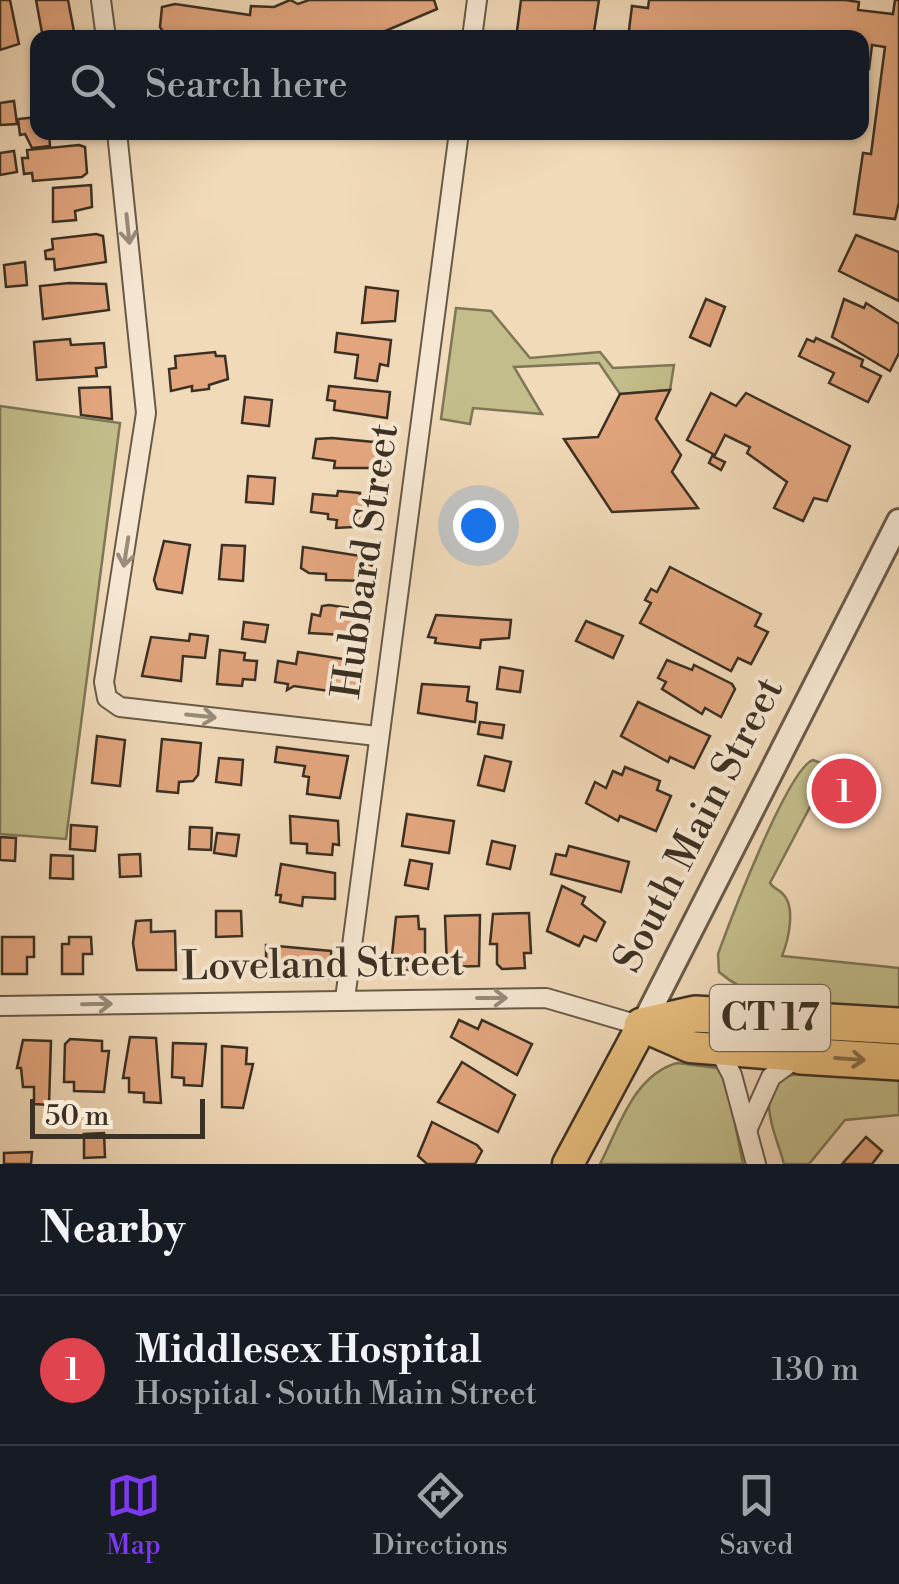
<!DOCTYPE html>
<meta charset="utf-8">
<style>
body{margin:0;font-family:"Libre Bodoni",serif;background:#242831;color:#f1f3f6}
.scale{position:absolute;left:30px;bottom:25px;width:175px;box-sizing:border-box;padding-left:10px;border:5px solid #3b3023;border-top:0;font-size:28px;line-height:35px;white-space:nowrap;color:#3b3023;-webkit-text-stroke:8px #f6e7d2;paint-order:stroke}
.you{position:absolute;left:478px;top:525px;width:35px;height:35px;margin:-25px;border:8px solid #fff;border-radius:50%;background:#1a73e8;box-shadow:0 0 0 15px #1a73e833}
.badge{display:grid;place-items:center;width:65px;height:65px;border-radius:50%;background:#7c3aed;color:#fff;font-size:32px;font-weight:700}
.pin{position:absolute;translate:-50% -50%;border:5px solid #fff;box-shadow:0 2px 10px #0006}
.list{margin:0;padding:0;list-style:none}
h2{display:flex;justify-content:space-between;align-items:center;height:130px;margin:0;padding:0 40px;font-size:42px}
h2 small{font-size:32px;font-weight:400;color:#9ea1a6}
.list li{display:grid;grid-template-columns:65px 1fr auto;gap:30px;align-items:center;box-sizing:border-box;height:150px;padding:0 40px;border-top:2px solid #363941}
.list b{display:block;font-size:38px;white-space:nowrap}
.list p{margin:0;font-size:32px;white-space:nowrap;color:#9ea1a6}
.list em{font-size:32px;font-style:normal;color:#9ea1a6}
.icon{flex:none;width:55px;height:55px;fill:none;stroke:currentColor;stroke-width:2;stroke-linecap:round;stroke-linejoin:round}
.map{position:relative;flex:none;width:899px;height:1164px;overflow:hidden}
.search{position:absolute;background:#171b24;box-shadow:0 2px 8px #0004;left:30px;right:30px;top:30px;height:110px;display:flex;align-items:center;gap:25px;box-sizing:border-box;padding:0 35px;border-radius:20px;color:#9ea1a6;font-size:38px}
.sheet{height:280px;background:#171b24}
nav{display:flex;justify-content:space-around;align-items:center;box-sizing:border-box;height:140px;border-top:2px solid #363941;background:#171b24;font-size:28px;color:#9ea1a6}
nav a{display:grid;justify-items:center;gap:5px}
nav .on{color:#7c3aed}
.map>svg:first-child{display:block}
.green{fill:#c2bd8a;stroke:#7e7656;stroke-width:2.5}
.building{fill:#e2a57e;stroke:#3b3023;stroke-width:2.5}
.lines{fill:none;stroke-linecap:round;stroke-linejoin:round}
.minor-casing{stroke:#685a48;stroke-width:22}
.tertiary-casing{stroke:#685a48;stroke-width:28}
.primary-casing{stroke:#3b3023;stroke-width:35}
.motorway-casing{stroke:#3b3023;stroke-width:40}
.minor{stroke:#f6e7d2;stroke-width:18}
.tertiary{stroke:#f6e7d2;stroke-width:22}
.primary{stroke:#e8bd7c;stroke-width:30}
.motorway{stroke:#e8bd7c;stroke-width:35}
.oneway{stroke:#988c7a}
.oneway2{stroke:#896f4b}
.labels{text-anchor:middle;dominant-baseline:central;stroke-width:8;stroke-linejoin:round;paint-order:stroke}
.shield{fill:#f6e7d2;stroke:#736758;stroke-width:2.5}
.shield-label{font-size:38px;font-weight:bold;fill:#3b3023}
.street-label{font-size:40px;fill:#3b3023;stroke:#f6e7d2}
</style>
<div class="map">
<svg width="899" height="1164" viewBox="0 0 899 1164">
<rect width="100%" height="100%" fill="#f1dab9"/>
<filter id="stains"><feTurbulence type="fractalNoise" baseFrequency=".002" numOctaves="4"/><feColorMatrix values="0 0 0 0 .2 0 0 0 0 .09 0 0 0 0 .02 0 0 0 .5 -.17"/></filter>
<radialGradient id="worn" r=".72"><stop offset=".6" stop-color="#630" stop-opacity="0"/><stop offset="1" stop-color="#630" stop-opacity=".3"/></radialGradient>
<g class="green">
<polygon points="456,308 491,311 530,358 600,352 613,368 674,365 670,390 620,394 599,363 514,367 542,414 473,408 470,424 441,419"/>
<polygon points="0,406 120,423 66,839 0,834"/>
<path d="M 813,760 L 831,767 L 770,883 C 773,888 778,889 782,893 C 797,906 788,941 782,956 L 899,968 L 899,1008 C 839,1004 766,1013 719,972 L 718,954 C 730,921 788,768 813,760 Z"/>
<path d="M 677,1063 L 717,1068 L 727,1083 L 743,1164 L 600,1164 C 619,1127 634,1075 677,1063 Z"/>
<path d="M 799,1074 L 899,1080 L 899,1115 L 845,1120 L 809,1164 L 784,1164 C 777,1136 747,1080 799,1074 Z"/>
</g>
<g class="building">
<polygon points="0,0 10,0 19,44 0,50"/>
<polygon points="36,0 68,0 75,37 43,38"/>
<polygon points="290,0 298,4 309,0 434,0 437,9 369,38 167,38 160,27 162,7 175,4 250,15 251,6 274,7"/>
<polygon points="521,0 599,0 593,38 517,31"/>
<polygon points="649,0 845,0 859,2 858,10 893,14 895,0 899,0 899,202 895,219 854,214 863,153 871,154 885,47 872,45 869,69 862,68 862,38 628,38 632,6 648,8"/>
<polygon points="14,101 17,124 0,125 0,103"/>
<polygon points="38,117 38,132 49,132 50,146 32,148 25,134 20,135 18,119"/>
<polygon points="79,145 85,147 87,173 82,177 33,181 32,173 24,174 22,158 28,158 27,150"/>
<polygon points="14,151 17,172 0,175 0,153"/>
<polygon points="91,185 92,207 75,211 76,220 53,222 53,188"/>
<polygon points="96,234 103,236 106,262 55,270 54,259 46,259 45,251 53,249 52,239"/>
<polygon points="856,235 899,252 899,301 839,271"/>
<polygon points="25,262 27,285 6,287 4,265"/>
<polygon points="69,283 106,284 109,310 43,319 40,286"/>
<polygon points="366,287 398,291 395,321 362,323"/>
<polygon points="706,299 725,307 710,346 690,337"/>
<polygon points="844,299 864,308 866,303 899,324 899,353 890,371 832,337"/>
<polygon points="337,333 391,340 388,366 380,364 377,381 355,378 358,355 335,352"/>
<polygon points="816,338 863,360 861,366 881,376 868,402 829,383 834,373 799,356 807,339 814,342"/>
<polygon points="70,339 71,345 104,343 106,367 96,368 97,376 37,380 34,342"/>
<polygon points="215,352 216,356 225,356 228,379 209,385 209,389 192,391 192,386 171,391 169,369 176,368 175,356"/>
<polygon points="329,386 390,392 387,418 334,410 335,401 327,400"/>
<polygon points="110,387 112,419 81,415 79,388"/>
<polygon points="670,390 656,419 681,455 672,472 698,508 612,512 564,439 598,437 620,394"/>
<polygon points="711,393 736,406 746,393 850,446 827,501 814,498 803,521 774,508 787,482 747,453 750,447 725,435 714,457 725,462 721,470 709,463 713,454 687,440"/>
<polygon points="245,397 272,400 269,426 242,423"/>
<polygon points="332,438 384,443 385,468 334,468 335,461 313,458 316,439"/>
<polygon points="248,476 275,478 273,504 246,502"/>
<polygon points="338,491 360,493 360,499 373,501 371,526 336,528 337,520 328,519 328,514 311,512 313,494 337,496"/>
<polygon points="164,541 190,545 182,593 157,589 154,580"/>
<polygon points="222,545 245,546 243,581 219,579"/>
<polygon points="303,547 367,557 366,564 372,565 370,581 326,580 326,574 309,573 301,568"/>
<polygon points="670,567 761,614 755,626 768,632 751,664 738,658 731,671 640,623 651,603 645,600 651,589 657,592"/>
<polygon points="329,605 363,610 362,636 309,633 312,614 320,616 322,606"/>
<polygon points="436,615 511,620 509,638 481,640 480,648 435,643 436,638 428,637"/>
<polygon points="586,621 623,636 613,658 576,641"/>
<polygon points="244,622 268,625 265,642 242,639"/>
<polygon points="190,634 208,636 205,658 183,656 181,681 142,676 151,637 189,641"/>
<polygon points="220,650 245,653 244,660 257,661 255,680 243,679 242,686 217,684"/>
<polygon points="298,652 363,662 358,695 294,686 287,690 288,684 275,682 278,661 296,664"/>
<polygon points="667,660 692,670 694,665 732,684 735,689 721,717 705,708 702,714 662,689 666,682 658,678"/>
<polygon points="500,667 523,671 520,692 497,689"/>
<polygon points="422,684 469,687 467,701 477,703 475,722 418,713"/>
<polygon points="638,702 710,736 694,768 670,757 668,762 621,736"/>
<polygon points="480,722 504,725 502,738 478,734"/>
<polygon points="97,736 125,740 120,786 92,783"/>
<polygon points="162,739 201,743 198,775 193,781 179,782 178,793 157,791"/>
<polygon points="277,747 348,756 340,798 307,794 309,777 303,776 305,766 275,762"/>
<polygon points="485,756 511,762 504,791 478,785"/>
<polygon points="219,758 243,760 241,785 216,782"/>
<polygon points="625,767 660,781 657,790 671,796 656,831 620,816 618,821 586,803 595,782 606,788 613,771 622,775"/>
<polygon points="407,814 454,821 449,853 402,846"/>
<polygon points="290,816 338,821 339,845 333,844 332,855 307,853 307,844 291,843"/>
<polygon points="71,825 97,827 95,851 70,849"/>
<polygon points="190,827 212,828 211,850 189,849"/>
<polygon points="217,833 239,835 236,856 214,853"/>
<polygon points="0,837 16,838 15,861 0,860"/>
<polygon points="492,841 515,846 510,869 487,864"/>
<polygon points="569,846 629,862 621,892 551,874 556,854 566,856"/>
<polygon points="140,854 141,876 120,877 119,855"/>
<polygon points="51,855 73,856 73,879 50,878"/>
<polygon points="410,860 432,864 428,889 405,885"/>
<polygon points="281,864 335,873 335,899 303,897 302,906 280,902 281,895 276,895"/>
<polygon points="562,886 585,897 582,904 605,922 596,941 584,936 579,946 547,931"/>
<polygon points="216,911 241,911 242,936 216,937"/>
<polygon points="529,913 531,953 524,953 525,968 502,969 497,964 497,944 490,944 493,914"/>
<polygon points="480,915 479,966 447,967 445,916"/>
<polygon points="418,916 419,929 425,929 425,965 419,965 419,970 399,971 398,955 392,955 396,917"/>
<polygon points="151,920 151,932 175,931 176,970 137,970 133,943 136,921"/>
<polygon points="2,937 34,937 34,957 27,957 27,974 2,974"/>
<polygon points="69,937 91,937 92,954 83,954 83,974 62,974 62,944 69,944"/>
<polygon points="266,945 331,951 331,978 266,979"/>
<polygon points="459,1020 478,1029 482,1020 532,1044 517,1075 451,1037"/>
<polygon points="130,1037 156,1038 161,1103 144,1102 144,1093 129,1092 129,1078 123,1078"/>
<polygon points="70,1039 102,1041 102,1051 109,1051 104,1092 74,1091 74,1082 64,1082 65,1044"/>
<polygon points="23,1040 51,1041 49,1105 34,1104 34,1087 23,1087 21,1068 17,1068"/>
<polygon points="173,1043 206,1044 202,1086 184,1085 184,1078 172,1077"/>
<polygon points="222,1046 247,1048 246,1064 253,1064 243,1108 222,1107"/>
<polygon points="462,1062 515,1095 498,1132 438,1102"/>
<polygon points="432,1122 477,1145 482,1151 475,1164 427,1164 418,1156"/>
<polygon points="104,1133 105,1157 84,1158 84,1134"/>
<polygon points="866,1137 882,1151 872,1164 842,1164"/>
<polygon points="32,1152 31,1164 4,1164 4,1153"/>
</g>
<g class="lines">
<defs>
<g id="minor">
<polyline points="101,0 106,38"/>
<polyline points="472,38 477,0"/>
<polyline points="117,132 146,413 104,682 107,698 120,707 377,736"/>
<polyline points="345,999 459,132"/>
<polyline points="0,1006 546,998 642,1026"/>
<polyline points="720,1052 732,1075 756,1164"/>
<polyline points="748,1128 771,1077 798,1057"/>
</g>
<polyline id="tertiary" points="642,1026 899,521"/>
<polyline id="primary" points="568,1164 642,1026 690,1047 801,1056"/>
<g id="motorway">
<polyline points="642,1026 695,1014 899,1026"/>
<polyline points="801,1056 899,1062"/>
</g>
</defs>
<use href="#minor" class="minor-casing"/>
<use href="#tertiary" class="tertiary-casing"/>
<use href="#primary" class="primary-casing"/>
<use href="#motorway" class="motorway-casing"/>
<use href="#minor" class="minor"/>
<use href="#tertiary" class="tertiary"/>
<use href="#primary" class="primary"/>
<use href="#motorway" class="motorway"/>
</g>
<defs><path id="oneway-shaft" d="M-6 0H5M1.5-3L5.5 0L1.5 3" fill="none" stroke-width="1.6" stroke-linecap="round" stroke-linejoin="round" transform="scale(2.5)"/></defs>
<g class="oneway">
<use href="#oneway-shaft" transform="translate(128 229) rotate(84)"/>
<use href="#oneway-shaft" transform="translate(126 552) rotate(99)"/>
<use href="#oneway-shaft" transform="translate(201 716) rotate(6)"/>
<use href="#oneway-shaft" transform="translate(492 998)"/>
<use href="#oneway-shaft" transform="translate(97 1004) rotate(-1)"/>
</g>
<use class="oneway2" href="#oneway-shaft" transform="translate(850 1059) rotate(4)"/>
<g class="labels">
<rect class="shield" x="710" y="985" width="120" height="66" rx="8"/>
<g class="shield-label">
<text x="770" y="1018">CT 17</text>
</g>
<g class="street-label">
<text transform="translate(366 561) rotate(-82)">Hubbard Street</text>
<text transform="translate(699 825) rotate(-63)">South Main Street</text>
<text transform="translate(323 965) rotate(-1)">Loveland Street</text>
</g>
</g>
<rect width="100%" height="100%" filter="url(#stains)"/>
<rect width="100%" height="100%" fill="url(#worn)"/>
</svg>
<div class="scale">50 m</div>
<div class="you"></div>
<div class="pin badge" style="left:844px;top:791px;background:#e0444e">1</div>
<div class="search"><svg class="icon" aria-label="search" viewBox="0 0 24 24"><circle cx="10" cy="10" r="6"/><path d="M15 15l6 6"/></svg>Search here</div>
</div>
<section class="sheet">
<h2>Nearby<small></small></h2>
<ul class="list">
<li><span class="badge" style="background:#e0444e">1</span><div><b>Middlesex Hospital</b><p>Hospital · South Main Street</p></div><em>130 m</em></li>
</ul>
</section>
<nav>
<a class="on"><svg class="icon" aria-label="map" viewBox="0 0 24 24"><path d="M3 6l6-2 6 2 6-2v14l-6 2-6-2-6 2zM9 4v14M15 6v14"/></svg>Map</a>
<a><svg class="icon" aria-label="directions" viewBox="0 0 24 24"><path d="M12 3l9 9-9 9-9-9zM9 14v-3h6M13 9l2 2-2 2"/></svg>Directions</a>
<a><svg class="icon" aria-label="saved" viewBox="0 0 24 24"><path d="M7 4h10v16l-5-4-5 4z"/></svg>Saved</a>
</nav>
